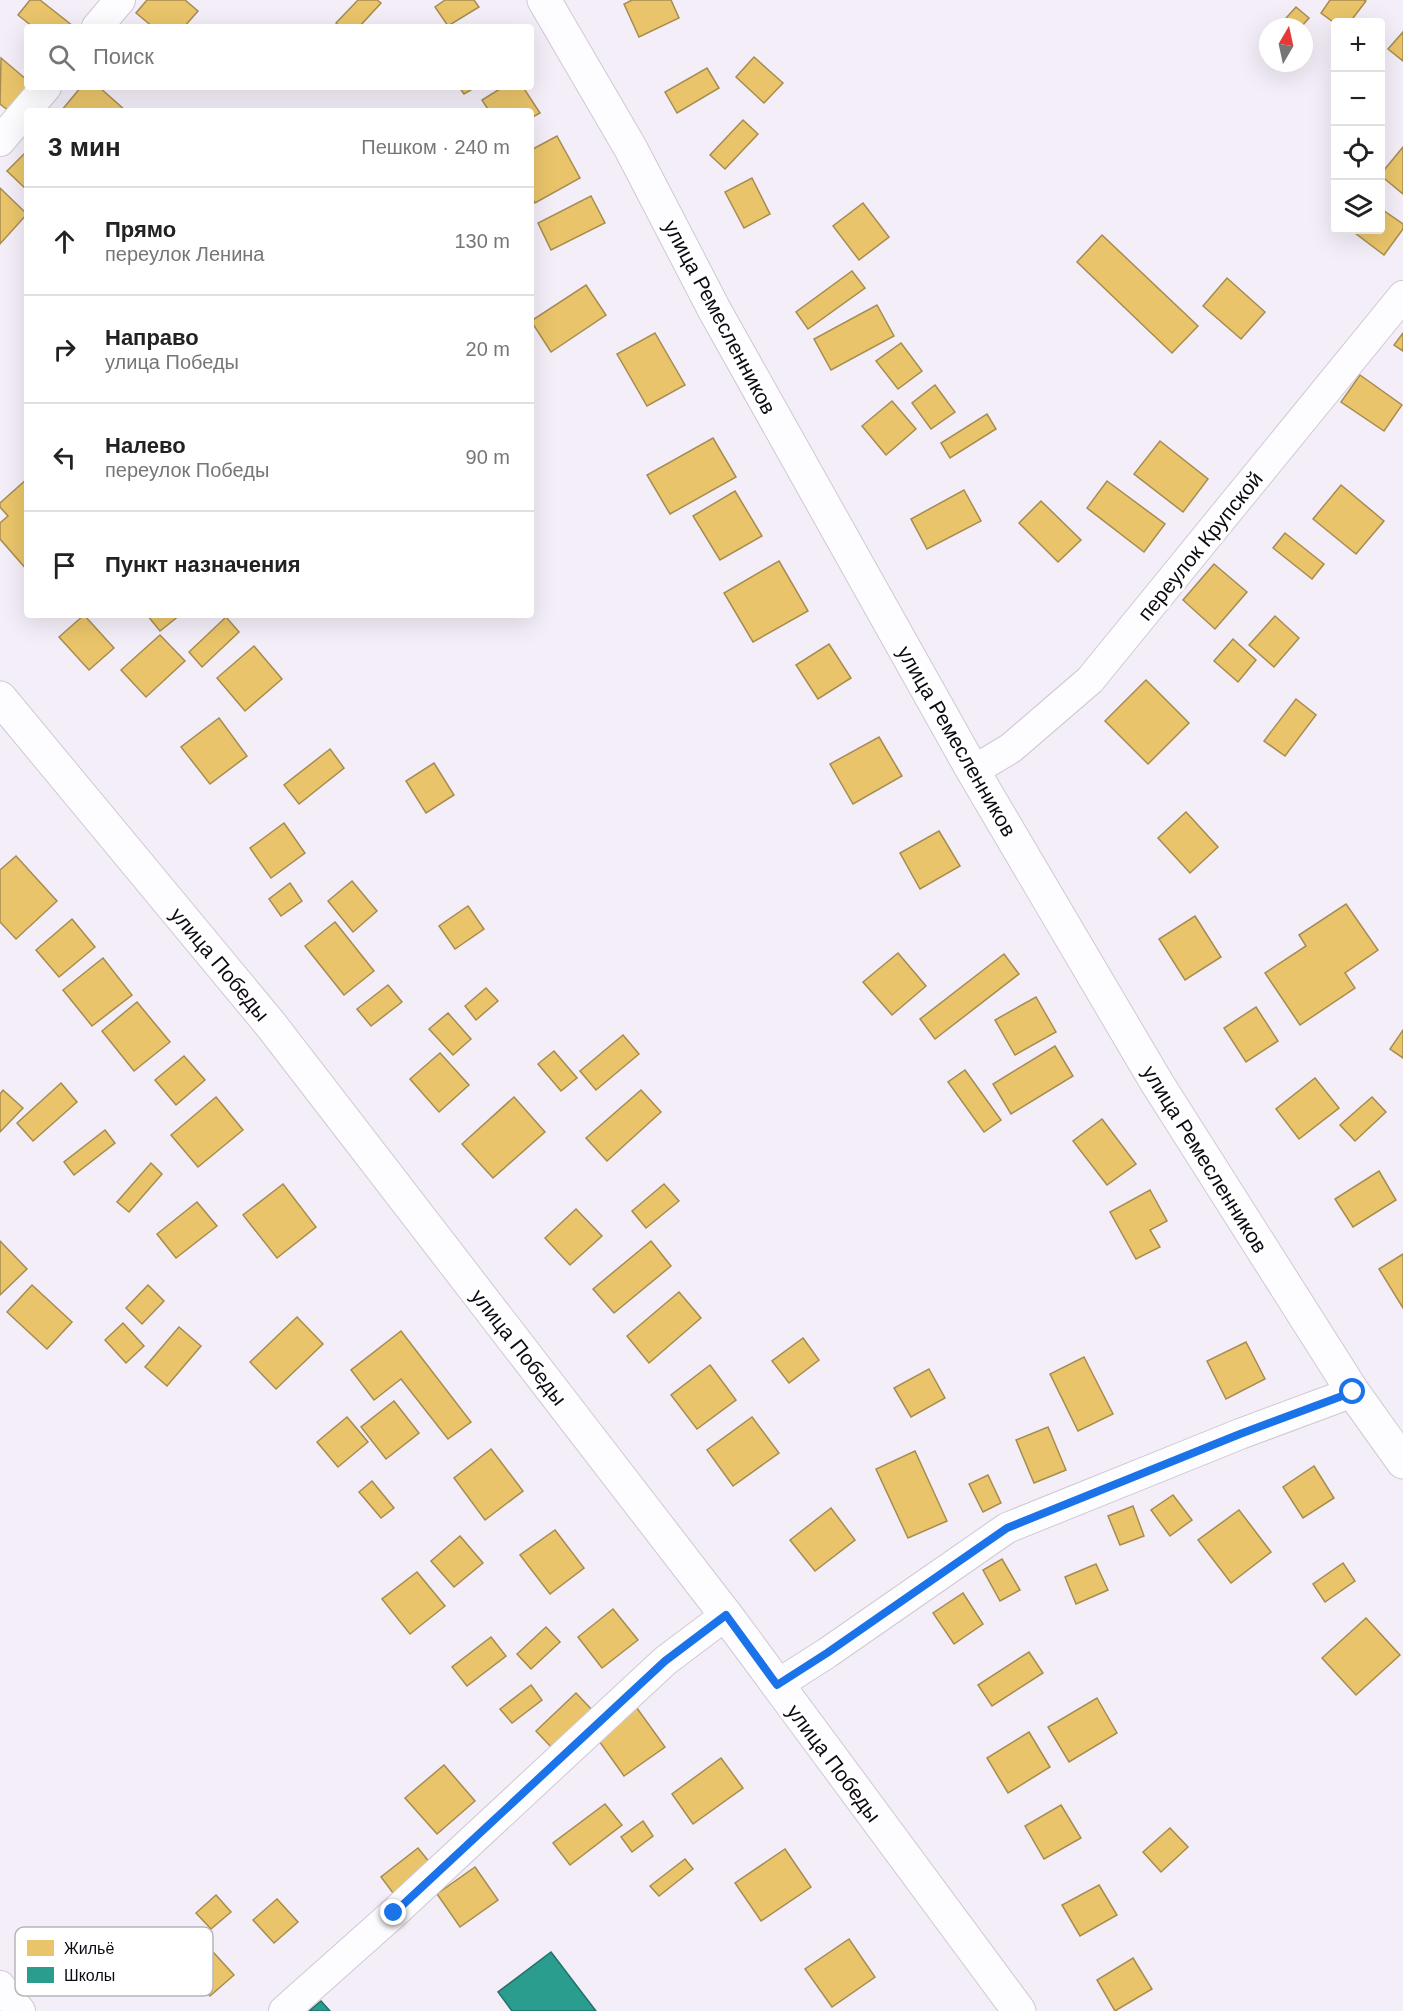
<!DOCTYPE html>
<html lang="ru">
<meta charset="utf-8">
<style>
body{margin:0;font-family:Arial,sans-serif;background:#f6f6f6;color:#222}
.controls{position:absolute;right:18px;top:18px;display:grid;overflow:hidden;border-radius:6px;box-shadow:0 6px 24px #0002}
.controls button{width:54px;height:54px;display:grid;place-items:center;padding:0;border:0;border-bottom:2px solid #e0e0e0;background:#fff;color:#222;font:30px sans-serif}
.compass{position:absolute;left:1259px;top:18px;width:54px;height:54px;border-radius:50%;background:#fff;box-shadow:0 6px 24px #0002;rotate:9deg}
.stop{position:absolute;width:18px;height:18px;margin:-14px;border:4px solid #1a73e8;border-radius:50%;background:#fff}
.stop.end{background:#1a73e8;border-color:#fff;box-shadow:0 2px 6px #0008}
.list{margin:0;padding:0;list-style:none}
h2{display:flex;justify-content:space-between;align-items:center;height:78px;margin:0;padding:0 24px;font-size:26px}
h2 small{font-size:20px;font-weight:400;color:#767676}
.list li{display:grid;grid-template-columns:39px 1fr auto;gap:18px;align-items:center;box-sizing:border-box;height:108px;padding:0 24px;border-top:2px solid #e0e0e0}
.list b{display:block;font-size:22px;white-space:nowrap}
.list p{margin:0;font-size:20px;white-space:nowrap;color:#767676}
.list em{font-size:20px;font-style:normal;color:#767676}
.icon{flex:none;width:33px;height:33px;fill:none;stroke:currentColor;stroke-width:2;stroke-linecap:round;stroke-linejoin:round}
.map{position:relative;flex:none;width:1403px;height:2011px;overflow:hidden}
.search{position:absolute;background:#fff;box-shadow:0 6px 24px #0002;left:24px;top:24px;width:510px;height:66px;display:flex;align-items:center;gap:15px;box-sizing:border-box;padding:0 21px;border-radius:6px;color:#767676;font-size:22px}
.panel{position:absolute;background:#fff;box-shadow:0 6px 24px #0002;left:24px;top:108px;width:510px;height:510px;border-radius:6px}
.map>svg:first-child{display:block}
.homes{fill:#e9c46a;stroke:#a78c50;stroke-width:1.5}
.schools{fill:#2a9d8f;stroke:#22716a;stroke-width:1.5}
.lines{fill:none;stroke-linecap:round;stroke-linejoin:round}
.minor-casing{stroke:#cfc9d4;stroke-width:32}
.tertiary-casing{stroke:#cfc9d4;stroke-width:35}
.secondary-casing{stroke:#cfc9d4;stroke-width:35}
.minor{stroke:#fdfcfe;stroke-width:30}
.tertiary{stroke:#fdfcfe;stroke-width:33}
.secondary{stroke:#fdfcfe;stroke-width:33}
.route{stroke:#1a73e8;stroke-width:8}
.labels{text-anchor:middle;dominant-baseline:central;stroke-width:6;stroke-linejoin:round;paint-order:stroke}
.street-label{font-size:21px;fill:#0e0912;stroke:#fff}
.key{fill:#fff;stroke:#b7b5b8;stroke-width:1.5}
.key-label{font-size:16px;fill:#0e0912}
</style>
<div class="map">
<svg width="1403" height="2011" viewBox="0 0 1403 2011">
<rect width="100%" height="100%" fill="#f4eef9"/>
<g class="homes">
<polygon points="30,0 40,0 73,26 33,27 18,15"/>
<polygon points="147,0 185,0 198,11 184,27 153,27 136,13"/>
<polygon points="358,0 377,0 381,3 359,27 340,27 336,23"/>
<polygon points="445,0 474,0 479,7 448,26 435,7"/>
<polygon points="632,0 671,0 679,18 639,37 624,4"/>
<polygon points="1330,0 1364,0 1366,1 1350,22 1336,22 1336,24 1321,13"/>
<polygon points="1296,7 1309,18 1301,27 1278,27"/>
<polygon points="1403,32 1403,61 1388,49"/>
<polygon points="754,57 783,83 764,103 736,77"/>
<polygon points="1,58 27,80 27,87 9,111 0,104"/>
<polygon points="707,68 719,88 677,113 665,92"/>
<polygon points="81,87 99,87 126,111 61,111"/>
<polygon points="459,87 476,87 464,94"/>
<polygon points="503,87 523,87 540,113 531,118 531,111 489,111 482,100"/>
<polygon points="743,120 758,134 725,169 710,155"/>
<polygon points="557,136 580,178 535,203 531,195 531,150"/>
<polygon points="1403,147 1403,194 1380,175"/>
<polygon points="25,153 27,155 27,190 7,171"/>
<polygon points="752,178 770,214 744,228 725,192"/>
<polygon points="0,188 27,214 0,244"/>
<polygon points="591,196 605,223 551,250 538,223"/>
<polygon points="863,203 889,237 859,260 833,226"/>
<polygon points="1380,208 1403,224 1403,229 1384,255 1351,230 1380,230"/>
<polygon points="1102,235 1198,326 1172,353 1077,262"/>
<polygon points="852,271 865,288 808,329 796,312"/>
<polygon points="1227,278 1265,312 1241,339 1203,306"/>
<polygon points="586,285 606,315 551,352 531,321"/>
<polygon points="877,305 894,336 831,370 814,339"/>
<polygon points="655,333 685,385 647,406 617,354"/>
<polygon points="1403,333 1403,351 1394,345"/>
<polygon points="901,343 922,371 898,389 876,361"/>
<polygon points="1360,375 1402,405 1384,431 1341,402"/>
<polygon points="935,385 955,412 931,429 912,403"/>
<polygon points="892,401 916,429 886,455 862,426"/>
<polygon points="987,414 996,429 950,458 941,443"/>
<polygon points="713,438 736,477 670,514 647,475"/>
<polygon points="1160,441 1208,479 1183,512 1134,474"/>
<polygon points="27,479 27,570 0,539 0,523 8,516 0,507 0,503"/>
<polygon points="1107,481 1165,524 1144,552 1087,508"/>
<polygon points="1341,485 1384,521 1356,554 1313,519"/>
<polygon points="964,490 981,521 927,549 911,519"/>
<polygon points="735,491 762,536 720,560 693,516"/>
<polygon points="1041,501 1081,540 1058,562 1019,523"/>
<polygon points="1285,533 1324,564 1312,579 1273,548"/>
<polygon points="779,561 808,611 753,642 724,593"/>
<polygon points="1214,564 1247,592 1215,629 1183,600"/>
<polygon points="84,615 114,648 89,670 59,637"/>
<polygon points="147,615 180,615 160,631"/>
<polygon points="1275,616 1299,638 1274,667 1249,645"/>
<polygon points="226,617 239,632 202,667 189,652"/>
<polygon points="160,635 185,661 146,697 121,670"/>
<polygon points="1233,639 1256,660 1238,682 1214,661"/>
<polygon points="829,644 851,678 818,699 796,665"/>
<polygon points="254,646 282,679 245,711 217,678"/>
<polygon points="1146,680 1189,723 1148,764 1105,721"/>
<polygon points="1296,699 1316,715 1285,756 1264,741"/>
<polygon points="219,718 247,756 210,784 181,747"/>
<polygon points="879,737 902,776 853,804 830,764"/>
<polygon points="330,749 344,768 299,804 284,785"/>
<polygon points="434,763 454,795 426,813 406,781"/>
<polygon points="1186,812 1218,847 1190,873 1158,838"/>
<polygon points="284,823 305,853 271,878 250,848"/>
<polygon points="939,831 960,866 920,889 900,853"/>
<polygon points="16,856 57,901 16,939 0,922 0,870"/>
<polygon points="352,881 377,911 353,932 328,901"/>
<polygon points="290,883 302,901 281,916 269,899"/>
<polygon points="1346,904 1378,950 1345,973 1355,988 1300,1025 1265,973 1306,946 1299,935"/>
<polygon points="468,906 484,929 455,949 439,926"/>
<polygon points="1195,916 1221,957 1185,980 1159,939"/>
<polygon points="72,919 95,947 59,977 36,950"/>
<polygon points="335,922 374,971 344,995 305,946"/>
<polygon points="898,953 926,986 892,1015 863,982"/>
<polygon points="1004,954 1019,974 935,1039 920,1019"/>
<polygon points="103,958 132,995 92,1026 63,990"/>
<polygon points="388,985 402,1002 371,1026 357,1009"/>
<polygon points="486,988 498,1001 476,1020 465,1006"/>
<polygon points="1036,997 1056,1032 1015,1055 995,1020"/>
<polygon points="137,1002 170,1042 134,1071 102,1031"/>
<polygon points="1256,1007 1278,1041 1246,1062 1224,1028"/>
<polygon points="448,1013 471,1039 453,1055 429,1029"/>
<polygon points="1403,1030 1403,1058 1390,1049"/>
<polygon points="623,1035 639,1054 596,1090 580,1071"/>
<polygon points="1055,1046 1073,1076 1011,1114 993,1084"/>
<polygon points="554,1051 577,1078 561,1091 538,1064"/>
<polygon points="440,1053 469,1085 439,1112 410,1079"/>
<polygon points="184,1056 205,1080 176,1105 155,1080"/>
<polygon points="965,1070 1001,1120 984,1132 948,1082"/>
<polygon points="1315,1078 1339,1108 1299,1139 1276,1109"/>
<polygon points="61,1083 77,1102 33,1141 17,1123"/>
<polygon points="3,1090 23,1108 0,1132 0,1094"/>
<polygon points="641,1090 661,1112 607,1161 586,1138"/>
<polygon points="216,1097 243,1130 198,1167 171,1135"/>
<polygon points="514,1097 545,1132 493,1178 462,1144"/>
<polygon points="1372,1097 1386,1112 1355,1141 1340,1125"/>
<polygon points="1102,1119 1136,1164 1107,1185 1073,1141"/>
<polygon points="105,1130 115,1143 74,1175 64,1162"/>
<polygon points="151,1163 162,1174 129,1212 117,1202"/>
<polygon points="1379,1171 1396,1200 1353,1227 1335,1199"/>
<polygon points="283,1184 316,1227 277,1258 243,1215"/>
<polygon points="664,1184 679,1201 646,1228 632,1211"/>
<polygon points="1150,1190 1167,1221 1150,1230 1160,1247 1136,1259 1110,1212"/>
<polygon points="197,1202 217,1226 176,1258 157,1234"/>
<polygon points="576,1209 602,1236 570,1265 545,1238"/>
<polygon points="0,1241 27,1269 0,1295"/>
<polygon points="651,1241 671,1266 614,1313 593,1289"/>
<polygon points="1403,1254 1403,1308 1379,1269"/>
<polygon points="32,1285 72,1322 47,1349 7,1312"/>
<polygon points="148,1285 164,1301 142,1324 126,1308"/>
<polygon points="679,1292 701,1318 649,1363 627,1336"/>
<polygon points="297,1317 323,1344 276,1389 250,1362"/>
<polygon points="123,1323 144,1346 126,1363 105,1340"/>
<polygon points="179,1327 201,1346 167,1386 145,1367"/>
<polygon points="401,1331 471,1422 448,1439 401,1379 374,1400 351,1370"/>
<polygon points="803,1338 819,1360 789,1383 772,1361"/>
<polygon points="1246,1342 1265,1379 1226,1399 1207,1361"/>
<polygon points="1084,1357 1113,1414 1078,1431 1050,1374"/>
<polygon points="710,1365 736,1400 697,1429 671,1395"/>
<polygon points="929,1369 945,1398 911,1417 894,1388"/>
<polygon points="394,1401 419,1433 386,1459 361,1427"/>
<polygon points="347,1417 368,1442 338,1467 317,1442"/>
<polygon points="752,1417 779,1453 733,1486 707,1450"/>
<polygon points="1048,1427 1066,1470 1034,1483 1016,1440"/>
<polygon points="491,1449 523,1491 485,1520 454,1478"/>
<polygon points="915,1451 947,1521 908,1538 876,1469"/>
<polygon points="1314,1466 1334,1498 1303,1518 1283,1487"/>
<polygon points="988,1475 1001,1503 983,1512 969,1484"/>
<polygon points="372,1481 394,1508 381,1518 359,1492"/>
<polygon points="1173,1495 1192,1520 1170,1536 1151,1510"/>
<polygon points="1133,1506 1144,1536 1120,1545 1108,1516"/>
<polygon points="831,1508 855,1540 815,1571 790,1540"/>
<polygon points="1239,1510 1271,1552 1231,1583 1198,1540"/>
<polygon points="555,1530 584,1568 550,1594 520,1555"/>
<polygon points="460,1536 483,1563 454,1587 431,1561"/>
<polygon points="1002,1559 1020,1590 1000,1601 983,1570"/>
<polygon points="1343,1563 1355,1581 1325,1602 1313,1584"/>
<polygon points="1096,1564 1108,1590 1076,1604 1065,1577"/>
<polygon points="417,1572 445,1606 410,1634 382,1599"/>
<polygon points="963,1593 983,1624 954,1644 933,1613"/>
<polygon points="613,1609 638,1640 602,1668 578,1637"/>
<polygon points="1366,1618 1400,1655 1356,1695 1322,1658"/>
<polygon points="546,1627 560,1642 531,1669 517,1654"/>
<polygon points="491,1637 506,1656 467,1686 452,1667"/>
<polygon points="1029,1652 1043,1673 992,1706 978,1685"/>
<polygon points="531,1685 542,1700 512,1723 500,1709"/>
<polygon points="576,1693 594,1712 553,1749 536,1731"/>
<polygon points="1097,1698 1117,1733 1069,1762 1048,1727"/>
<polygon points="634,1704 665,1747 624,1776 594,1734"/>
<polygon points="1029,1732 1050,1767 1008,1793 987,1758"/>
<polygon points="721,1758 743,1788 693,1824 672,1794"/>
<polygon points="444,1765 475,1801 437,1834 405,1798"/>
<polygon points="605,1804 622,1825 570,1865 553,1843"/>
<polygon points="1061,1805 1081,1838 1044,1859 1025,1826"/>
<polygon points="643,1821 653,1836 632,1852 621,1837"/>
<polygon points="1170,1828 1188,1847 1161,1872 1143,1852"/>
<polygon points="418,1848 430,1863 393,1893 381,1877"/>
<polygon points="785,1849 811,1887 761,1921 735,1883"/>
<polygon points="685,1859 693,1869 659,1896 650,1886"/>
<polygon points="475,1867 498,1900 460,1927 437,1894"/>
<polygon points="1099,1885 1117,1915 1080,1936 1062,1905"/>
<polygon points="216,1895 231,1912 211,1929 196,1913"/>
<polygon points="277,1899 298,1922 274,1943 253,1920"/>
<polygon points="849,1939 875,1977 832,2007 805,1969"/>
<polygon points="203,1941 234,1975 210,1996 179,1962"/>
<polygon points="1133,1958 1152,1989 1115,2011 1097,1980"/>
</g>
<g class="schools">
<polygon points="551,1952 596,2011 512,2011 498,1992"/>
<polygon points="321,2001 330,2011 309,2011"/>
</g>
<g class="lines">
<defs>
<g id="minor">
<polyline points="97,27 120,0"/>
<polyline points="0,141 46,87"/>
<polyline points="973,771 1011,748 1090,680 1403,296"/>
<polyline points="777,1685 827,1653 1007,1528 1240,1434 1353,1392"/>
<polyline points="0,1986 20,2011"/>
<polyline points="284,2011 394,1913 665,1661 726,1615"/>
</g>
<polyline id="tertiary" points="544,0 631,149 715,311 973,771 1157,1083 1353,1392 1403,1462"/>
<polyline id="secondary" points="0,698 271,1025 726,1615 1019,2011"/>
</defs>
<use href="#minor" class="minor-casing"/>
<use href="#tertiary" class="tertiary-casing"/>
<use href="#secondary" class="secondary-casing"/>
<use href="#minor" class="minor"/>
<use href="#tertiary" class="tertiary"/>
<use href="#secondary" class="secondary"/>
</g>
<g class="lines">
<polyline class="route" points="394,1913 665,1661 726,1615 777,1685 827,1653 1007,1528 1240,1434 1353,1392"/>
</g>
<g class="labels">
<g class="street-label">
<text transform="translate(720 317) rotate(62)">улица Ремесленников</text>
<text transform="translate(1200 546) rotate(-51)">переулок Крупской</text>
<text transform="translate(957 741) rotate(60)">улица Ремесленников</text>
<text transform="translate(220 964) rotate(50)">улица Победы</text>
<text transform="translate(1205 1159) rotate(58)">улица Ремесленников</text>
<text transform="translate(519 1347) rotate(52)">улица Победы</text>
<text transform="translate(834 1763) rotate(53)">улица Победы</text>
</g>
</g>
<rect x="15" y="1927" width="198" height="69" rx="9" class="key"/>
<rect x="27" y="1940" width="27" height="16" fill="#e9c46a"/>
<rect x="27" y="1967" width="27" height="16" fill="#2a9d8f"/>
<g class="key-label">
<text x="64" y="1954">Жильё</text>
<text x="64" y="1981">Школы</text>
</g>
</svg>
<div class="controls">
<button>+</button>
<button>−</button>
<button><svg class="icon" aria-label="locate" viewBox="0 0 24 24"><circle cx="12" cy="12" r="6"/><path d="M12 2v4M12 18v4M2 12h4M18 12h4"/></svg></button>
<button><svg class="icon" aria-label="layers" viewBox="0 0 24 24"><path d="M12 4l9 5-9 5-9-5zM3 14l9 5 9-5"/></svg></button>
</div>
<svg class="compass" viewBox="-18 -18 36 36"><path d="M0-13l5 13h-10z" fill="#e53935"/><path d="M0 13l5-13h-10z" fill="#767676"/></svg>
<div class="stop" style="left:1353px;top:1392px"></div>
<div class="stop end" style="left:394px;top:1913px"></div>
<div class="search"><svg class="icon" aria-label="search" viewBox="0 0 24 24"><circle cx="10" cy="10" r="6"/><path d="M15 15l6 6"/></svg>Поиск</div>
<section class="panel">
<h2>3 мин<small>Пешком · 240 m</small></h2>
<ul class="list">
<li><svg class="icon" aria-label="ahead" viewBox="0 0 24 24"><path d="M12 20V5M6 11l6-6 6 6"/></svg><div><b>Прямо</b><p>переулок Ленина</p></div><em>130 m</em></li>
<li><svg class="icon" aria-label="right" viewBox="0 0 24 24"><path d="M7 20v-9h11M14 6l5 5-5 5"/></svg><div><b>Направо</b><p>улица Победы</p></div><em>20 m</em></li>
<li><svg class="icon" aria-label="left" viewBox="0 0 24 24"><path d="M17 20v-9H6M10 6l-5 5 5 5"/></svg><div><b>Налево</b><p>переулок Победы</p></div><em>90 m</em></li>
<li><svg class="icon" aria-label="arrive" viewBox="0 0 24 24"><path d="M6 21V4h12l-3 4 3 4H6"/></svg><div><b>Пункт назначения</b></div></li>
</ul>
</section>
</div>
